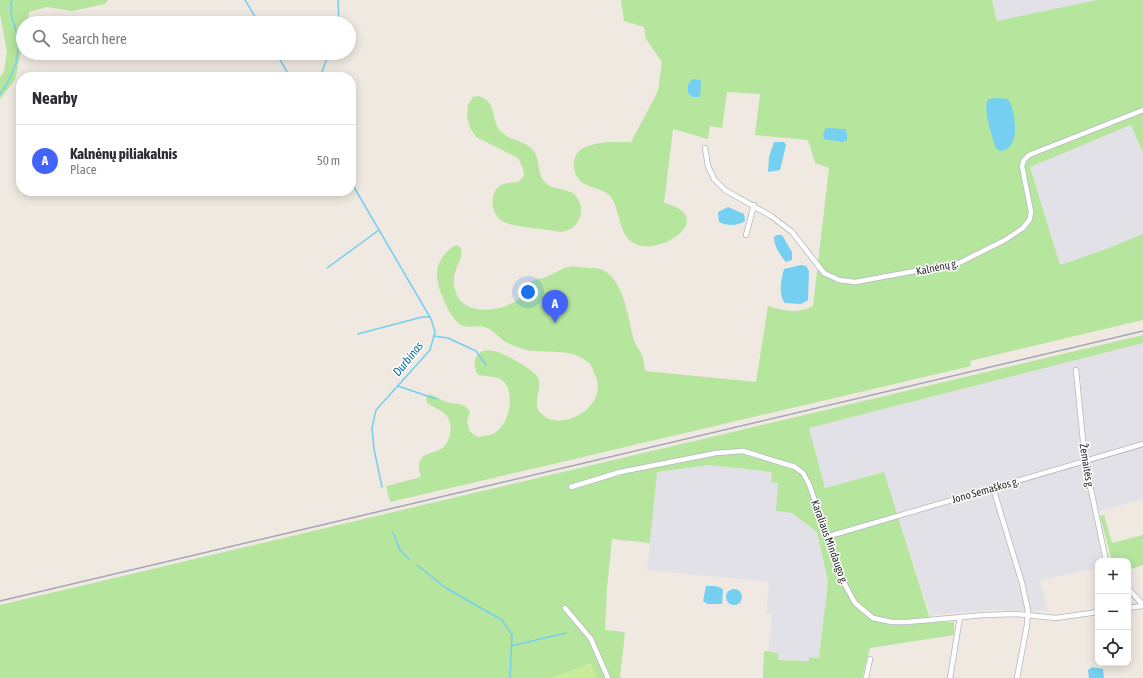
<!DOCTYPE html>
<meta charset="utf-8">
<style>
body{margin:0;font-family:"Asap Condensed",sans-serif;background:#f7f7f7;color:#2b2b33}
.controls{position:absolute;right:12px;bottom:12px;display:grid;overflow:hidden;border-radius:8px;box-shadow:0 2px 10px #0003}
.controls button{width:36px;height:36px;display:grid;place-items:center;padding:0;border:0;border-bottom:1px solid #e1e1e2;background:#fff;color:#2b2b33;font:20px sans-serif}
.you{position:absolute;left:528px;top:292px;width:14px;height:14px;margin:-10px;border:3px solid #fff;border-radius:50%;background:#1a73e8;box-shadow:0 0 0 6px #1a73e833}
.badge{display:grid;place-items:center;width:26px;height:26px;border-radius:50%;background:#4264fb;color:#fff;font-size:13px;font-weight:700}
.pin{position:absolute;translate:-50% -33px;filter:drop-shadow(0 1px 2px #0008)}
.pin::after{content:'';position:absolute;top:21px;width:14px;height:12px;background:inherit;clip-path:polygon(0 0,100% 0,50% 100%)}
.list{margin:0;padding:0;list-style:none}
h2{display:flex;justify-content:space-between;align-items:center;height:52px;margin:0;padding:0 16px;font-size:17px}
h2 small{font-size:13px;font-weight:400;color:#7c7c81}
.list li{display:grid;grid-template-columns:26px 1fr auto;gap:12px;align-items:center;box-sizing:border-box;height:72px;padding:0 16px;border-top:1px solid #e1e1e2}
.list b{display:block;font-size:15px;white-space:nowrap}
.list p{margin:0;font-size:13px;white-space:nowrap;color:#7c7c81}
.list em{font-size:13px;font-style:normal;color:#7c7c81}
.icon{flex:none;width:22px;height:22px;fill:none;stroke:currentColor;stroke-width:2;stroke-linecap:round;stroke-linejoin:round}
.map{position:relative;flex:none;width:1143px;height:678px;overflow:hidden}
.search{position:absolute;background:#fff;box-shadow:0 2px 10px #0003;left:16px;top:16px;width:340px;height:44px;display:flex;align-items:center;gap:10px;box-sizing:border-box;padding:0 14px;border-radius:22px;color:#7c7c81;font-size:15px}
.panel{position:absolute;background:#fff;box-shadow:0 2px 10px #0003;left:16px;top:72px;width:340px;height:124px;border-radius:16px}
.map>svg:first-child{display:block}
.industrial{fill:#e3e1e8}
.green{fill:#b6e59e}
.pitch{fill:#c9ec9a}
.water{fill:#75cff0}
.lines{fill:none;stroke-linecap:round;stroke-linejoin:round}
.stream{stroke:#75cff0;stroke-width:1.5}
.street-casing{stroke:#b4b7c1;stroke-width:6}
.street{stroke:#fff;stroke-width:4.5}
.rail{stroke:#a3a6b8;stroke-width:1.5}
.labels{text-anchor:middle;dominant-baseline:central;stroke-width:3;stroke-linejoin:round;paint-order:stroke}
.street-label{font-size:11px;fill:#2e2e2e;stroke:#fff}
.water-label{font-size:12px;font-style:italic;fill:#0d6fa3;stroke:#fff}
</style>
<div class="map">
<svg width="1143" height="678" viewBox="0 0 1143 678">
<rect width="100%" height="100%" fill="#efe9e1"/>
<g class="industrial">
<polygon points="992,0 1097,0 997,21"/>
<polygon points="1132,125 1143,153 1143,234 1060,266 1030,166"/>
<polygon points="1143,343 1143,499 1096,512 1106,561 1098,561 1098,568 1040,580 1048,611 987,610 930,615 884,472 825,488 809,428"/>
<polygon points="709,465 772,472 792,513 817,532 828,581 819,658 810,657 809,661 778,660 778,653 768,652 772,614 766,613 769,582 647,570 657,472"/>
</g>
<g class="green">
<polygon points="0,0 108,0 105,4 72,11 47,7 29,12 27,23 23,23 23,42 15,80 0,99 0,77 4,72 7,52 0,14"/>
<path d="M 621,0 L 992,0 L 997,21 L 1097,0 L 1143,0 L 1143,153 L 1131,125 L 1030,167 L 1060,265 L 1103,250 L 1143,234 L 1143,320 L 970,361 L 971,366 L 390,502 L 386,486 L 421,477 C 420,471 417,467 420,461 C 423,453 434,453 441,449 C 451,443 454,424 446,415 C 441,410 433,407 427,403 L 426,398 L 429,394 C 435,396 441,400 447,402 C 457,405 464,402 470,412 L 467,421 L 470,432 L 478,437 C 484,436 491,436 496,432 C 510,422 516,392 502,380 C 496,376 485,376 478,375 C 470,360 477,347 494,351 C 504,353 531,368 537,376 C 543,385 536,394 537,403 C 537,406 538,410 539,412 C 542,414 546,418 549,419 C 574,427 608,401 595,375 C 594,372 592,367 590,364 C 572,346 545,355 523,349 C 517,347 509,344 504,341 C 497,336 493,329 484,327 C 477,325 469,328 463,326 C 451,322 436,286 437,274 C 437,262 446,249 457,245 L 461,248 C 464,265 447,270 457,295 C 466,316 500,311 516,301 C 522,297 523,288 528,284 C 534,278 544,279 551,275 C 568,266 567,265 588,268 C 592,268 599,268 603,270 C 624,281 628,317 633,337 C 634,343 638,348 641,353 C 644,359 644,365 645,371 L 756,382 L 768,306 C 784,311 799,314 813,306 L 829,168 L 815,163 L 808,140 L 755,135 L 760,94 L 727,92 L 722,128 L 710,126 L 708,139 L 673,129 L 664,203 C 720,217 659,258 633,243 C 619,235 620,210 611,197 C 603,187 588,189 579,180 C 576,176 574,171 574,166 C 571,139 615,142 631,142 L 658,91 L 662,62 L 646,39 L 644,27 L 624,21 Z"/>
<path d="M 479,96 C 500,103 488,123 504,134 C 512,141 525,141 533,150 C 541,159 536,174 546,183 C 554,191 570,188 576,196 C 587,211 579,230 560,232 C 547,229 515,227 504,222 C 491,216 488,194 500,186 C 506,182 512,183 518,182 L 524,176 L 523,168 L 518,158 L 476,137 L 470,128 L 467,116 L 468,105 L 473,97 Z"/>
<polygon points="1143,335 1143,343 809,428 825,488 884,472 931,622 954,622 954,635 870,648 862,678 763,678 764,651 778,653 778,660 809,661 809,657 819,658 828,581 817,532 792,513 776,511 778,483 771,482 772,472 709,465 657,472 650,543 612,539 607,588 605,630 625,632 620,677 622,678 0,678 0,605"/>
<polygon points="1104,515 1112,543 1143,535 1143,565 1128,570 1128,561 1112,561 1100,516"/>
</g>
<polygon class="pitch" points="591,663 597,678 551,678"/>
<g class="water">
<polygon points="692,79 701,80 700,97 693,97 688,93 688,85"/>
<path d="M 996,98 L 1008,99 C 1016,113 1022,150 999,151 L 996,148 C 993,139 981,106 989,99 Z"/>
<polygon points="826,128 845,129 847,133 847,140 843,142 824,139 823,134"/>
<polygon points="774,142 784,142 786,145 780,170 768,172 769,157"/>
<path d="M 728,207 L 744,214 L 745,221 C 737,226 727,226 719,222 L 718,212 Z"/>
<path d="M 777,235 L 782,235 L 792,252 L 792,260 L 786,262 C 780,255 774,246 774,237 Z"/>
<path d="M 801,265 L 806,266 L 809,271 L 808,300 L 801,304 L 785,303 C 778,295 781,279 784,269 Z"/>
<polygon points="706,586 716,586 723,589 722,604 707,604 703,601"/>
<circle cx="734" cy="597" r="8"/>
<polygon points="1092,667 1103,669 1104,678 1089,678 1088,670"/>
</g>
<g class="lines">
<g class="stream">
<polyline points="245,0 259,23"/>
<polyline points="338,0 339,23"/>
<polyline points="276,53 290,77"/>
<polyline points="320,77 329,53"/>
<path d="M 0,94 C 16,71 22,55 15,27 C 12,18 9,9 12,0"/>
<polyline points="351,182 431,319 435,332 430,350 376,410 372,428 374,449 382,487"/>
<polyline points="327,268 379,230"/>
<polyline points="358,334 422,317 430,317"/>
<polyline points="434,336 448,338 476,351 486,365"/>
<polyline points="398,386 436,399"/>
<polyline points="393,532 400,550 409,559"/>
<polyline points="417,565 446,588 502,620 512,635 510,678"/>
<polyline points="511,646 566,633"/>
</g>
<defs>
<g id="street">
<polyline points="705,148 708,166 714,179 725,190 771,216 792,232 824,273 839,280 855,282 959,263 1005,240 1023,228 1030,219 1031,212 1022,166 1024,160 1029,155 1143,110"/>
<polyline points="746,235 754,205"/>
<polyline points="1076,370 1085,461 1106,561"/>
<polyline points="571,487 620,472 716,453 743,451 795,467 803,473 809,484 843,581 855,603 873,618 892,622 907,622 984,615 1016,614 1056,618 1098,612"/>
<polyline points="993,488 1022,583 1028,611 1027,625 1017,678"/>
<polyline points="826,537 1143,444"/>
<polyline points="1128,588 1143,605"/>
<polyline points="565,608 591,639 608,678"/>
<polyline points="1128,608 1143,606"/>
<polyline points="866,678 870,659"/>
<polyline points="950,678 960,617"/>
</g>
</defs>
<use href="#street" class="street-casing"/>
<use href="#street" class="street"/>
<polyline class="rail" points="0,601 1143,331"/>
</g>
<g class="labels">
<g class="street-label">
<text transform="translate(937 267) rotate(-12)">Kalnėnų g.</text>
<text transform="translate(1087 466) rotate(81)">Žemaitės g.</text>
<text transform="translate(985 490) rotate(-16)">Jono Semaškos g.</text>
<text transform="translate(830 542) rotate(70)">Karaliaus Mindaugo g.</text>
</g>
<g class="water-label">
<text transform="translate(408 359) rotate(-51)">Durbinas</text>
</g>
</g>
</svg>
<div class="controls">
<button>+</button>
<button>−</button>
<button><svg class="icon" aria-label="locate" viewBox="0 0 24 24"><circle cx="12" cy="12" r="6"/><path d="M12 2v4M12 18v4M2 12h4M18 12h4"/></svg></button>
</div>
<div class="you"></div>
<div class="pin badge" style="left:555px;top:323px">A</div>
<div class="search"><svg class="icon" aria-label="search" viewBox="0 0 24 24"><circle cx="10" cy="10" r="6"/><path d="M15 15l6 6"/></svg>Search here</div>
<section class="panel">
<h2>Nearby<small></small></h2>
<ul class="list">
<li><span class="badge">A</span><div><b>Kalnėnų piliakalnis</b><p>Place</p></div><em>50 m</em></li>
</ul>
</section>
</div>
